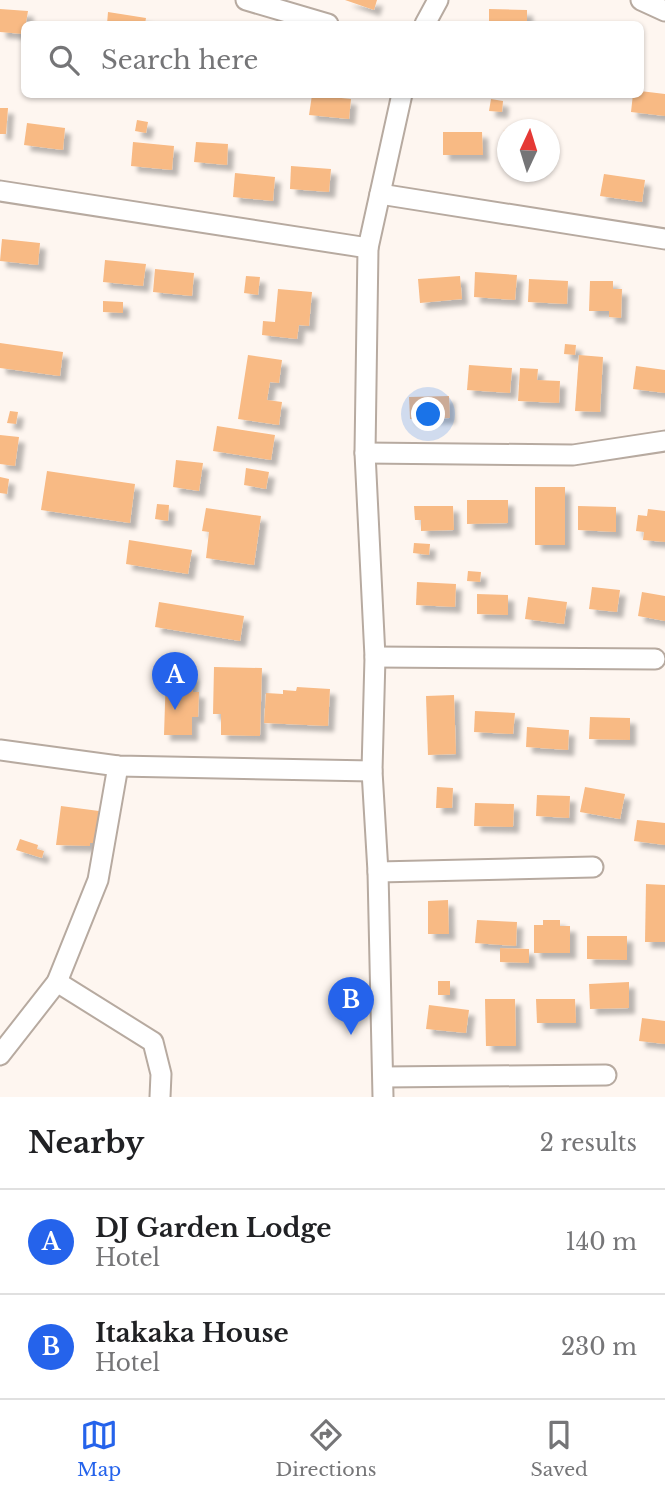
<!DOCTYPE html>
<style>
body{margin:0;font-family:"Libre Baskerville",serif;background:#f6f6f6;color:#202124}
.compass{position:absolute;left:497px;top:119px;width:63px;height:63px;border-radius:50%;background:#fff;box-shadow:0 2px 5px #0004;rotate:4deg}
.you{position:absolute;left:429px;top:415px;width:24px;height:24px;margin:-18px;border:5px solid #fff;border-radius:50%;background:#1a73e8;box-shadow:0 0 0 10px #1a73e833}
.badge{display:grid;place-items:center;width:46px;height:46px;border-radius:50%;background:#2563eb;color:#fff;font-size:23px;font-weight:700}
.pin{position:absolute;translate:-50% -58px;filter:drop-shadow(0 2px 4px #0008)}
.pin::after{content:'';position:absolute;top:37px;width:24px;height:21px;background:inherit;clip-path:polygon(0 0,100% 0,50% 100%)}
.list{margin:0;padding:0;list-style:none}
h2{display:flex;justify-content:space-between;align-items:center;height:91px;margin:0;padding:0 28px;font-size:30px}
h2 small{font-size:23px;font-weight:400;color:#757577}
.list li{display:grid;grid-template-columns:46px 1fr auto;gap:21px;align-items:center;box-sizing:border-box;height:105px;padding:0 28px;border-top:2px solid #e0e0e0}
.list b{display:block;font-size:26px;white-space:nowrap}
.list p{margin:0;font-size:23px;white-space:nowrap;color:#757577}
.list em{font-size:23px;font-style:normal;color:#757577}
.icon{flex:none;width:38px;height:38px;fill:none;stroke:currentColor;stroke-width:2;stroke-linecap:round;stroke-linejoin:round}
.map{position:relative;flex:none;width:665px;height:1097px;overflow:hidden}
.search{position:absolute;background:#fff;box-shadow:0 2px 5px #0004;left:21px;right:21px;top:21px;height:77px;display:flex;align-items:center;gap:18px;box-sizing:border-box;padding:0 24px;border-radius:10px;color:#757577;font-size:26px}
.sheet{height:301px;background:#fff}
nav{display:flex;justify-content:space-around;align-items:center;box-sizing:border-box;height:98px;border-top:2px solid #e0e0e0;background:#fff;font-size:19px;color:#757577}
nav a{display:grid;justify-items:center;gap:4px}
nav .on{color:#2563eb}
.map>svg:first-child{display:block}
.building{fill:#f8ba84;filter:url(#shadow)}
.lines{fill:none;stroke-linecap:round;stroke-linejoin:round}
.minor-casing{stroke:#b7aaa0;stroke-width:23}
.minor{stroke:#fff;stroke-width:19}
</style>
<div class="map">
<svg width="665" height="1097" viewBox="0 0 665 1097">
<defs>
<filter id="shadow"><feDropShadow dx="6" dy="6" stdDeviation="2" flood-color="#0004"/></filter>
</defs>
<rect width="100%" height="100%" fill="#fef6f0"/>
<g class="building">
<polygon points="345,0 377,0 374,10"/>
<polygon points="0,9 28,11 24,34 0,32"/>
<polygon points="489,9 527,10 527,24 489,24"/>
<polygon points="108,12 146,18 145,24 107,24"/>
<polygon points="640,91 665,94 665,116 631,112 633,94 640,94"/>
<polygon points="312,95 351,99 349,119 309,115"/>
<polygon points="491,99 503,101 502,112 489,111"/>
<polygon points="0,108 8,108 6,134 0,134"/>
<polygon points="137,120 148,122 146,133 135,131"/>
<polygon points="27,123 65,128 63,150 24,145"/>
<polygon points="504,130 508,131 508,154 499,153"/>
<polygon points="443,132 482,132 483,155 443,155"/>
<polygon points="133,142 174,146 172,170 131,166"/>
<polygon points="196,142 228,144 227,165 194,162"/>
<polygon points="291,166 331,169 329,192 290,189"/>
<polygon points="235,173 275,177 273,201 233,197"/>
<polygon points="604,174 645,180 642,202 600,196"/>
<polygon points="2,239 40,243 38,265 0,261"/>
<polygon points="105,260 146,264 143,286 103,282"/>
<polygon points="155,269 194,273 192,296 153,292"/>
<polygon points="475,272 517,275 515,300 474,297"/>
<polygon points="246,276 260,277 258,295 244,293"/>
<polygon points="460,276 462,299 420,303 418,279"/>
<polygon points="529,279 568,281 567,304 528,302"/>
<polygon points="590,281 613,281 613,289 622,289 621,318 609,317 609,311 589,311"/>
<polygon points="278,289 312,292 309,326 299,325 297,339 262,335 263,321 275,322"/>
<polygon points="103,301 123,302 123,313 103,312"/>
<polygon points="0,343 63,352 60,376 0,368"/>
<polygon points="565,344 576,345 575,355 564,354"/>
<polygon points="248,355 282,360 279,383 270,382 267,400 282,402 279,425 238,419"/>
<polygon points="579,355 603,357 600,412 575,411"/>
<polygon points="469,365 512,368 510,393 467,390"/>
<polygon points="636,366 665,370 665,393 633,389"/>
<polygon points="520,368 538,369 537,380 560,381 559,403 518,401"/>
<polygon points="449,396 450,418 410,419 409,397"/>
<polygon points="10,411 18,412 16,424 7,423"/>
<polygon points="217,426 275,435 271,460 213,451"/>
<polygon points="0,435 19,437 15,466 0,464"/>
<polygon points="176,460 203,463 199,491 173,487"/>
<polygon points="246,468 269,472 266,489 244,485"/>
<polygon points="47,471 135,484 130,523 41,510"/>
<polygon points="0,477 9,479 7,494 0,493"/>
<rect x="535" y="487" width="30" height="58"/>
<polygon points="467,500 508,500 508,523 467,524"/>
<polygon points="157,504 169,505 168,521 155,519"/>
<polygon points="414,506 453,506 454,530 421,531 421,520 415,520"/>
<polygon points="578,506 616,507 616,532 578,530"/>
<polygon points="206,508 261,516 254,565 206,558 209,532 202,531"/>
<polygon points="648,509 665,511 665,542 643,540 644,532 636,531 638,515 647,516"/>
<polygon points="129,540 192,550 188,574 126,564"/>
<polygon points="414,543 430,544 429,555 413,553"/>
<polygon points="468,571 481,572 480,582 467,581"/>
<polygon points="417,582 456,584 455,607 416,605"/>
<polygon points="592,587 620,590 617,612 589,609"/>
<polygon points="642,592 665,596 665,621 638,616"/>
<polygon points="477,594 508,595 508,615 477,614"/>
<polygon points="528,597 567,602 564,624 525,619"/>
<polygon points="159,602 244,616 240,641 155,627"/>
<polygon points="214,667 262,668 260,736 221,735 221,714 213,714"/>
<polygon points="166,673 193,674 193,692 199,692 198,717 192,717 192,735 164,735"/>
<polygon points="297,687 330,689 328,726 264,723 266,693 283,694 283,690 296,691"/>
<polygon points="454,695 456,754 428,755 426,696"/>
<polygon points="475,711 515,713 513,734 474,732"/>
<polygon points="590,717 630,718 630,740 589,739"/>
<polygon points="527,727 569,730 568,750 526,747"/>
<polygon points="437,787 453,788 452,808 436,808"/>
<polygon points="585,787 625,794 620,819 580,812"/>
<polygon points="537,795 570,796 569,818 536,816"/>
<polygon points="475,803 514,804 513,827 474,826"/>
<polygon points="61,806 99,811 95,843 90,843 90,846 56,845"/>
<polygon points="637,820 665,823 665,845 634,841"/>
<polygon points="20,839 38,845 37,849 44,851 42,858 16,850"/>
<polygon points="646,884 665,885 665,942 645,942"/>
<polygon points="448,900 449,934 428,934 428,901"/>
<polygon points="477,920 517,922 516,946 475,943"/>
<polygon points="543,920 560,920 560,926 570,926 570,953 534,953 534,925 543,925"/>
<polygon points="587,936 627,936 627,960 587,959"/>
<polygon points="500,948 529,949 529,963 500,962"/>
<rect x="438" y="981" width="12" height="14"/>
<polygon points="629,982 629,1008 590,1009 589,984"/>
<polygon points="485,999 515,999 516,1046 486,1046"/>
<polygon points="536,999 575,999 576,1023 537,1023"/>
<polygon points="429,1005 469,1010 466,1033 426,1029"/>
<polygon points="642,1018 665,1021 665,1044 639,1041"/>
</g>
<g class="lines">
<defs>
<g id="minor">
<polyline points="246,0 328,24"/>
<polyline points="641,0 665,11"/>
<polyline points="425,24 438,0"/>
<polyline points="0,191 368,248"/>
<polyline points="380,194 665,239"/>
<polyline points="365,453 573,455 665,441"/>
<polyline points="375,657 655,659"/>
<polyline points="0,750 118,766 372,771"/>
<polyline points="378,872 593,867"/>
<polyline points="57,982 153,1042 161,1074 160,1097"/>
<polyline points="0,1055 57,982 98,880 118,766"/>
<polyline points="384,1077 606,1075"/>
<polyline points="383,1097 378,872 372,771 375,657 365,453 368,248 402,94"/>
</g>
</defs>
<use href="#minor" class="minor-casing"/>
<use href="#minor" class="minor"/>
</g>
</svg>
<svg class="compass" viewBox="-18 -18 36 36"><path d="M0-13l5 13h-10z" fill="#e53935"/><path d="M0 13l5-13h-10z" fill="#757577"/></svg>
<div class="you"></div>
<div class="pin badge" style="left:175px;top:710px">A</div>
<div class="pin badge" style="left:351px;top:1035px">B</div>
<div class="search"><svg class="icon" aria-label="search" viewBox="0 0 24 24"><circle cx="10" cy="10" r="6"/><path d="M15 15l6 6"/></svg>Search here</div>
</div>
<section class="sheet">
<h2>Nearby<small>2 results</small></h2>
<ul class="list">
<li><span class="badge">A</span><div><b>DJ Garden Lodge</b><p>Hotel</p></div><em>140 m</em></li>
<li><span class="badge">B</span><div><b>Itakaka House</b><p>Hotel</p></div><em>230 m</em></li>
</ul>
</section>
<nav>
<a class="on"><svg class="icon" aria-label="map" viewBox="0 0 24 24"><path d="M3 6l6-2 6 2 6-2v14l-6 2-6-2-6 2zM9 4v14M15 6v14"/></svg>Map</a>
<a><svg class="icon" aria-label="directions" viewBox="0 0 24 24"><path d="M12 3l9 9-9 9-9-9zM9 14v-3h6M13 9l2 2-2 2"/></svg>Directions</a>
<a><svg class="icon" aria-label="saved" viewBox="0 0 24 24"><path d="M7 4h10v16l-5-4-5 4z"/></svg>Saved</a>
</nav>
